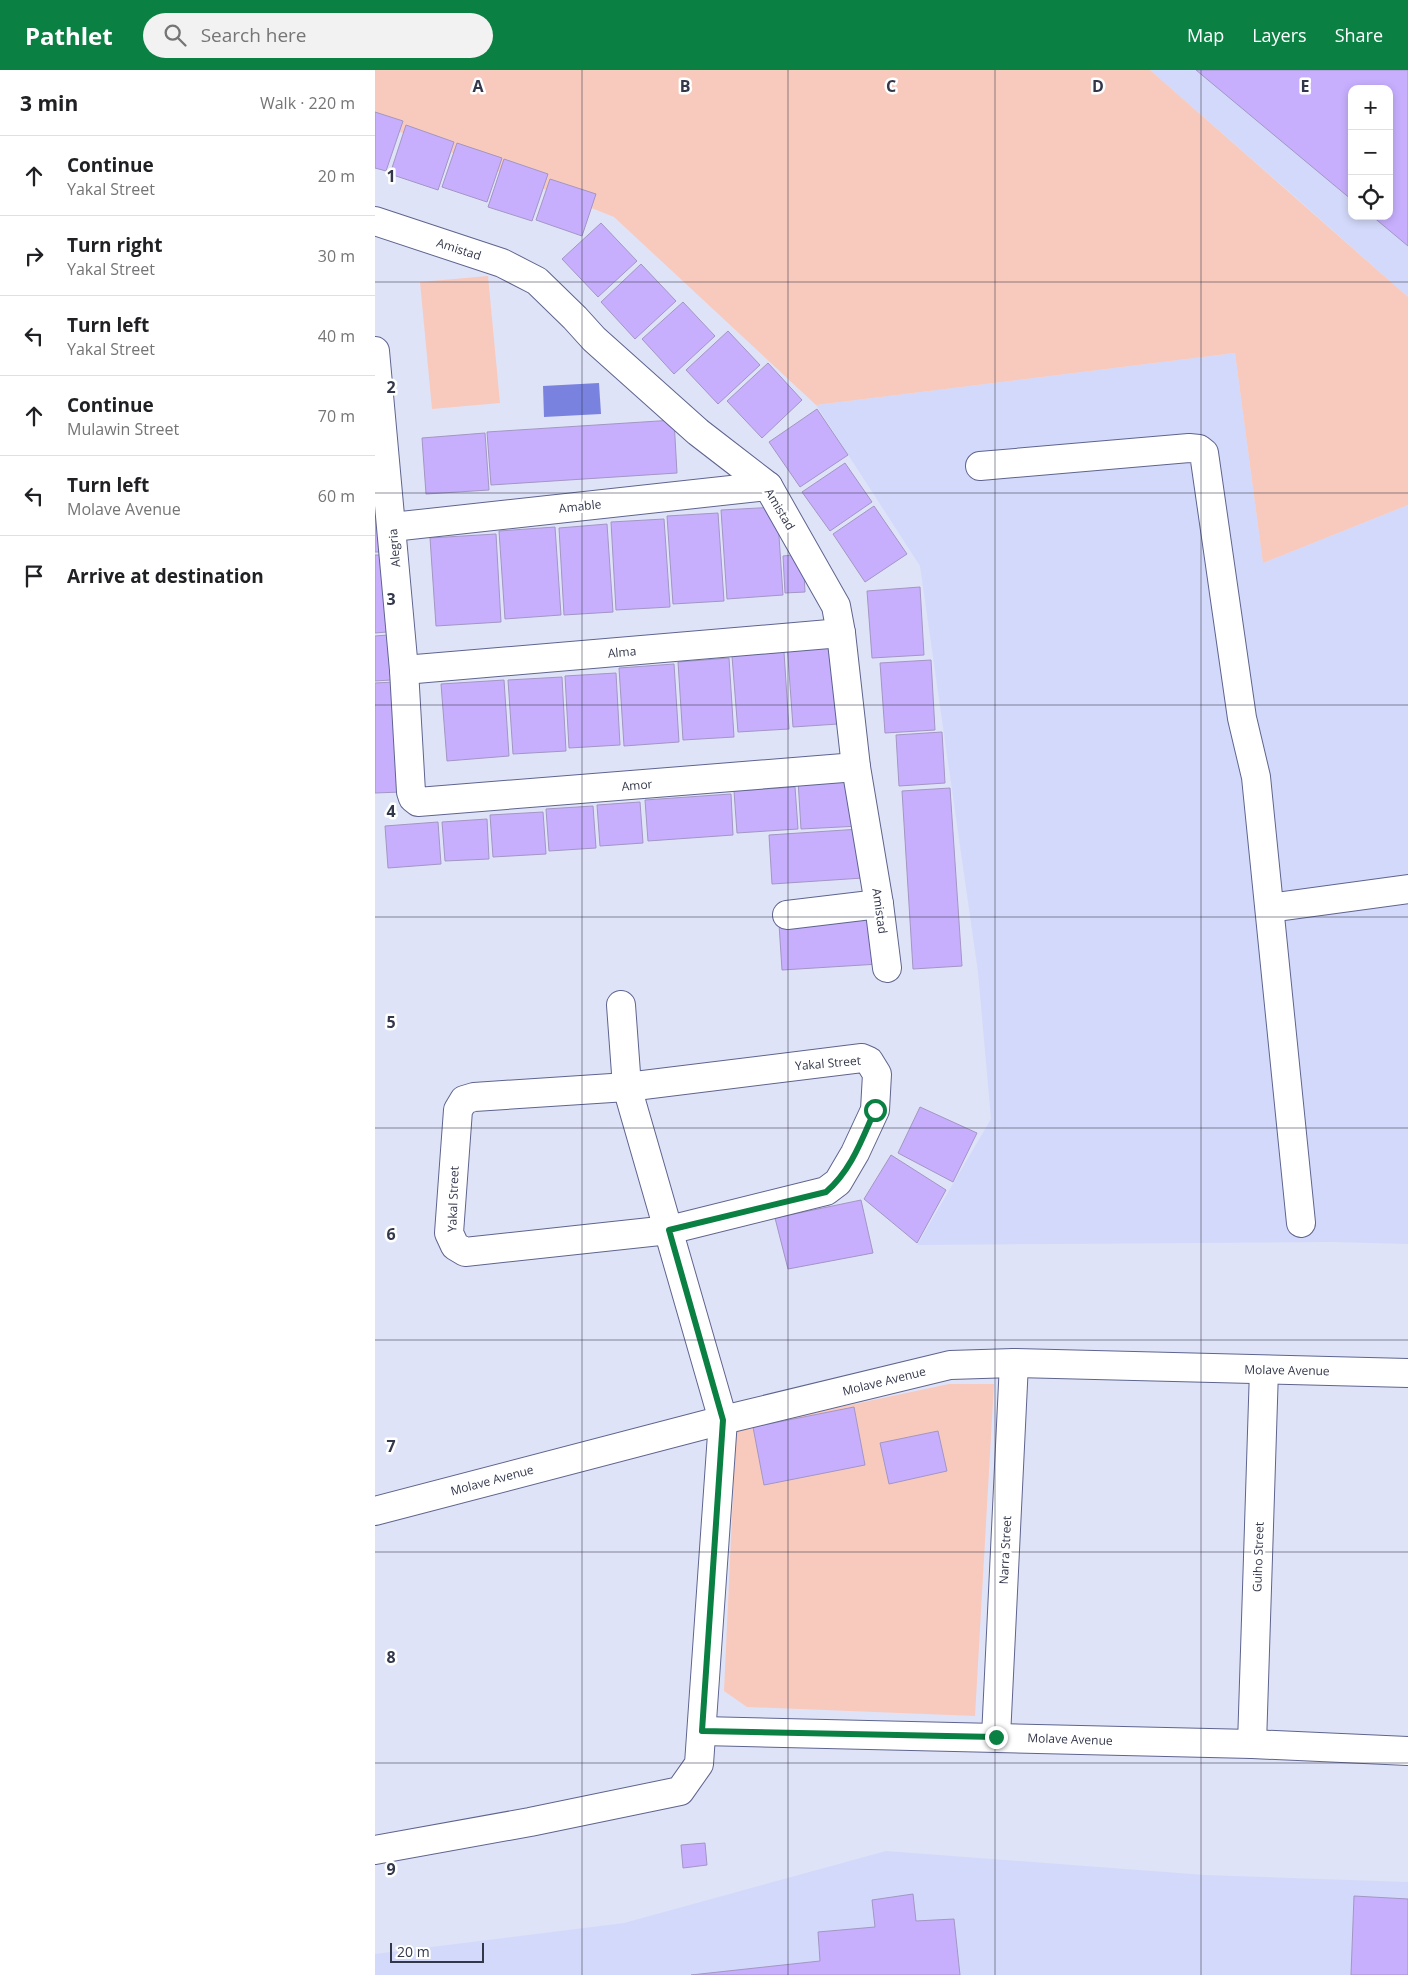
<!DOCTYPE html>
<meta charset="utf-8">
<style>
body{margin:0;font-family:"Open Sans",sans-serif;background:#f2f2f2;color:#202124}
.controls{position:absolute;right:15px;top:15px;display:grid;overflow:hidden;border-radius:10px;box-shadow:0 2px 8px #0003}
.controls button{width:45px;height:45px;display:grid;place-items:center;padding:0;border:0;border-bottom:1px solid #e0e0e0;background:#fff;color:#202124;font:25px sans-serif}
.scale{position:absolute;left:15px;bottom:12px;width:94px;box-sizing:border-box;padding-left:5px;border:2px solid #33374a;border-top:0;font-size:14px;line-height:18px;white-space:nowrap;color:#33374a;-webkit-text-stroke:4px #fff;paint-order:stroke}
.stop{position:absolute;width:15px;height:15px;margin:-11px;border:4px solid #0b8043;border-radius:50%;background:#fff}
.stop.end{background:#0b8043;border-color:#fff;box-shadow:0 1px 5px #0008}
.list{margin:0;padding:0;list-style:none}
h2{display:flex;justify-content:space-between;align-items:center;height:65px;margin:0;padding:0 20px;font-size:21px}
h2 small{font-size:16px;font-weight:400;color:#757577}
.list li{display:grid;grid-template-columns:32px 1fr auto;gap:15px;align-items:center;box-sizing:border-box;height:80px;padding:0 20px;border-top:1px solid #e0e0e0}
.list b{display:block;font-size:19px;white-space:nowrap}
.list p{margin:0;font-size:16px;white-space:nowrap;color:#757577}
.list em{font-size:16px;font-style:normal;color:#757577}
.icon{flex:none;width:28px;height:28px;fill:none;stroke:currentColor;stroke-width:2;stroke-linecap:round;stroke-linejoin:round}
.map{position:relative;flex:none;width:1033px;height:1905px;overflow:hidden}
header{display:flex;align-items:center;gap:30px;box-sizing:border-box;height:70px;padding:0 25px;background:#0b8043;color:#fff}
header strong{font-size:24px}
nav{display:flex;gap:28px;margin-inline-start:auto;font-size:18px}
.search{width:350px;height:45px;background:#f2f2f2;display:flex;align-items:center;gap:12px;box-sizing:border-box;padding:0 18px;border-radius:28px;color:#757577;font-size:19px}
main{display:flex}
aside{flex:1;background:#fff}
.map>svg:first-child{display:block}
.built{fill:#d3d9fa;fill-rule:evenodd}
.green{fill:#f8cabd}
.water{fill:#7982df}
.building{fill:#c7affe;stroke:#a396c4}
.lines{fill:none;stroke-linecap:round;stroke-linejoin:round}
.minor-casing{stroke:#5e648e;stroke-width:30}
.minor{stroke:#fff;stroke-width:28}
.route{stroke:#0b8043;stroke-width:6}
.grid{fill:none;stroke:#33374a;stroke-width:1;stroke-opacity:0.55}
.labels{text-anchor:middle;dominant-baseline:central;stroke-width:5;stroke-linejoin:round;paint-order:stroke}
.street-label{font-size:12px;fill:#33374a;stroke:#fff}
.grid-label{font-size:16px;text-anchor:middle;font-weight:bold;fill:#33374a;stroke:#fff;stroke-width:5;stroke-linejoin:round;paint-order:stroke}
</style>
<header>
<strong>Pathlet</strong>
<div class="search"><svg class="icon" aria-label="search" viewBox="0 0 24 24"><circle cx="10" cy="10" r="6"/><path d="M15 15l6 6"/></svg>Search here</div>
<nav><a>Map</a><a>Layers</a><a>Share</a></nav>
</header>
<main>
<aside>
<h2>3 min<small>Walk · 220 m</small></h2>
<ul class="list">
<li><svg class="icon" aria-label="ahead" viewBox="0 0 24 24"><path d="M12 20V5M6 11l6-6 6 6"/></svg><div><b>Continue</b><p>Yakal Street</p></div><em>20 m</em></li>
<li><svg class="icon" aria-label="right" viewBox="0 0 24 24"><path d="M7 20v-9h11M14 6l5 5-5 5"/></svg><div><b>Turn right</b><p>Yakal Street</p></div><em>30 m</em></li>
<li><svg class="icon" aria-label="left" viewBox="0 0 24 24"><path d="M17 20v-9H6M10 6l-5 5 5 5"/></svg><div><b>Turn left</b><p>Yakal Street</p></div><em>40 m</em></li>
<li><svg class="icon" aria-label="ahead" viewBox="0 0 24 24"><path d="M12 20V5M6 11l6-6 6 6"/></svg><div><b>Continue</b><p>Mulawin Street</p></div><em>70 m</em></li>
<li><svg class="icon" aria-label="left" viewBox="0 0 24 24"><path d="M17 20v-9H6M10 6l-5 5 5 5"/></svg><div><b>Turn left</b><p>Molave Avenue</p></div><em>60 m</em></li>
<li><svg class="icon" aria-label="arrive" viewBox="0 0 24 24"><path d="M6 21V4h12l-3 4 3 4H6"/></svg><div><b>Arrive at destination</b></div></li>
</ul>
</aside>
<div class="map">
<svg width="1033" height="1905" viewBox="0 0 1033 1905">
<rect width="100%" height="100%" fill="#dfe3f7"/>
<g class="built">
<path d="M 775,0 L 1033,0 L 1033,227 L 918,125 ZM 977,19 L 1014,19 L 1014,146 L 977,146 Z"/>
<polygon points="860,283 888,493 1033,435 1033,1174 957,1172 542,1175 616,1049 603,902 545,496 441,335"/>
<polygon points="511,1781 830,1805 1033,1812 1033,1905 0,1905 0,1884 249,1853"/>
</g>
<g class="green">
<polygon points="0,0 775,0 1033,227 1033,435 888,493 860,283 441,335 239,147 0,52"/>
<polygon points="113,206 125,333 57,339 45,212"/>
<polygon points="574,1314 619,1314 600,1646 372,1637 349,1621 361,1359"/>
</g>
<polygon class="water" points="224,313 226,344 169,347 168,316"/>
<g class="building">
<polygon points="821,0 1033,0 1033,176 997,146 1014,146 1014,19 977,19 977,130"/>
<polygon points="0,42 28,51 11,101 0,98"/>
<polygon points="31,55 79,72 63,120 15,104"/>
<polygon points="82,73 127,88 112,132 67,117"/>
<polygon points="129,89 173,104 157,151 113,137"/>
<polygon points="175,109 221,124 207,166 161,150"/>
<polygon points="226,153 262,191 223,227 187,189"/>
<polygon points="266,194 301,231 260,269 226,232"/>
<polygon points="308,232 340,266 299,304 267,269"/>
<polygon points="353,261 385,295 343,334 311,300"/>
<polygon points="393,293 427,330 387,368 352,331"/>
<polygon points="442,339 473,385 425,417 394,372"/>
<polygon points="299,350 302,403 116,415 112,362"/>
<polygon points="110,363 114,420 51,424 47,368"/>
<polygon points="470,393 497,432 455,461 427,422"/>
<polygon points="0,430 4,482 0,482"/>
<polygon points="499,436 532,484 490,512 458,464"/>
<polygon points="402,437 408,525 352,529 346,440"/>
<polygon points="343,443 349,531 298,534 292,446"/>
<polygon points="289,449 295,537 241,540 236,452"/>
<polygon points="232,454 238,542 189,545 184,458"/>
<polygon points="180,457 186,545 130,549 124,461"/>
<polygon points="121,464 126,552 61,556 55,468"/>
<polygon points="428,484 430,522 410,523 408,486"/>
<polygon points="0,485 7,485 12,562 0,563"/>
<polygon points="545,517 549,585 497,588 492,521"/>
<polygon points="13,565 16,610 0,611 0,566"/>
<polygon points="458,571 463,654 418,657 412,573"/>
<polygon points="409,582 414,659 363,662 357,586"/>
<polygon points="354,588 359,667 308,670 303,592"/>
<polygon points="556,590 560,660 510,663 505,593"/>
<polygon points="299,594 304,672 249,676 244,598"/>
<polygon points="241,603 245,675 194,678 190,606"/>
<polygon points="187,607 191,681 138,684 133,610"/>
<polygon points="129,610 134,686 72,691 66,614"/>
<polygon points="19,612 26,722 0,723 0,613"/>
<polygon points="567,662 570,713 524,716 521,665"/>
<polygon points="482,707 485,756 426,759 423,710"/>
<polygon points="420,717 423,759 362,763 359,721"/>
<polygon points="575,718 587,896 538,899 527,721"/>
<polygon points="356,724 358,765 273,771 270,730"/>
<polygon points="265,732 268,773 225,776 222,735"/>
<polygon points="218,736 221,778 174,781 171,739"/>
<polygon points="168,742 171,784 118,787 115,745"/>
<polygon points="112,749 114,789 70,791 67,752"/>
<polygon points="63,752 66,794 13,798 10,756"/>
<polygon points="485,759 488,808 397,814 394,765"/>
<polygon points="501,848 504,894 407,900 404,854"/>
<polygon points="545,1037 602,1063 578,1112 523,1083"/>
<polygon points="516,1085 571,1120 542,1173 489,1129"/>
<polygon points="486,1130 498,1183 413,1199 400,1148"/>
<polygon points="479,1337 490,1395 389,1415 378,1357"/>
<polygon points="563,1361 572,1401 514,1414 505,1373"/>
<polygon points="330,1773 332,1795 308,1798 306,1775"/>
<polygon points="538,1824 541,1851 579,1849 585,1905 316,1905 445,1891 443,1862 500,1857 497,1830"/>
<polygon points="979,1826 1033,1829 1033,1905 976,1905"/>
</g>
<g class="lines">
<defs>
<g id="minor">
<polyline points="0,151 127,193 162,211 200,248 219,269 323,362 393,416 461,536 466,563 481,697 504,834 512,898"/>
<polyline points="0,281 29,600 36,722 38,728 43,732 481,697"/>
<polyline points="605,396 814,378 824,379 829,383 867,648 881,707 926,1153"/>
<polyline points="17,457 393,416"/>
<polyline points="29,600 466,563"/>
<polyline points="895,838 1033,819"/>
<polyline points="412,845 504,834"/>
<polygon points="487,988 494,991 502,1004 500,1040 480,1083 463,1112 451,1121 294,1160 90,1182 80,1176 74,1163 83,1040 89,1030 99,1027 252,1017"/>
<polyline points="0,1441 348,1350 575,1295 639,1293 1033,1303"/>
<polyline points="327,1661 877,1674 1033,1681"/>
<polyline points="621,1667 639,1293"/>
<polyline points="877,1674 889,1300"/>
<polyline points="0,1780 155,1752 305,1721 324,1694 348,1350 252,1017 246,935"/>
</g>
</defs>
<use href="#minor" class="minor-casing"/>
<use href="#minor" class="minor"/>
</g>
<g class="lines">
<path class="route" d="M 500,1040 C 487,1069 476,1101 451,1122 L 294,1160 L 348,1350 L 327,1661 L 621,1667"/>
</g>
<path class="grid" d="M 207,0 L 207,1905M 413,0 L 413,1905M 620,0 L 620,1905M 826,0 L 826,1905M 0,212 L 1033,212M 0,423 L 1033,423M 0,635 L 1033,635M 0,847 L 1033,847M 0,1058 L 1033,1058M 0,1270 L 1033,1270M 0,1482 L 1033,1482M 0,1693 L 1033,1693"/>
<g class="labels">
<g class="street-label">
<text transform="translate(84 179) rotate(18)">Amistad</text>
<text transform="translate(205 436) rotate(-6)">Amable</text>
<text transform="translate(405 439) rotate(59)">Amistad</text>
<text transform="translate(19 478) rotate(-95)">Alegria</text>
<text transform="translate(247 582) rotate(-5)">Alma</text>
<text transform="translate(262 715) rotate(-5)">Amor</text>
<text transform="translate(505 841) rotate(82)">Amistad</text>
<text transform="translate(453 993) rotate(-5)">Yakal Street</text>
<text transform="translate(78 1129) rotate(-88)">Yakal Street</text>
<text transform="translate(912 1300) rotate(1)">Molave Avenue</text>
<text transform="translate(509 1311) rotate(-14)">Molave Avenue</text>
<text transform="translate(117 1410) rotate(-15)">Molave Avenue</text>
<text transform="translate(630 1480) rotate(-87)">Narra Street</text>
<text transform="translate(883 1487) rotate(-88)">Guiho Street</text>
<text transform="translate(695 1669) rotate(2)">Molave Avenue</text>
</g>
</g>
<g class="grid-label">
<text x="103" y="22">A</text>
<text x="310" y="22">B</text>
<text x="516" y="22">C</text>
<text x="723" y="22">D</text>
<text x="930" y="22">E</text>
<text x="16" y="112">1</text>
<text x="16" y="323">2</text>
<text x="16" y="535">3</text>
<text x="16" y="747">4</text>
<text x="16" y="958">5</text>
<text x="16" y="1170">6</text>
<text x="16" y="1382">7</text>
<text x="16" y="1593">8</text>
<text x="16" y="1805">9</text>
</g>
</svg>
<div class="controls">
<button>+</button>
<button>−</button>
<button><svg class="icon" aria-label="locate" viewBox="0 0 24 24"><circle cx="12" cy="12" r="6"/><path d="M12 2v4M12 18v4M2 12h4M18 12h4"/></svg></button>
</div>
<div class="scale">20 m</div>
<div class="stop" style="left:500px;top:1040px"></div>
<div class="stop end" style="left:621px;top:1667px"></div>
</div>
</main>
